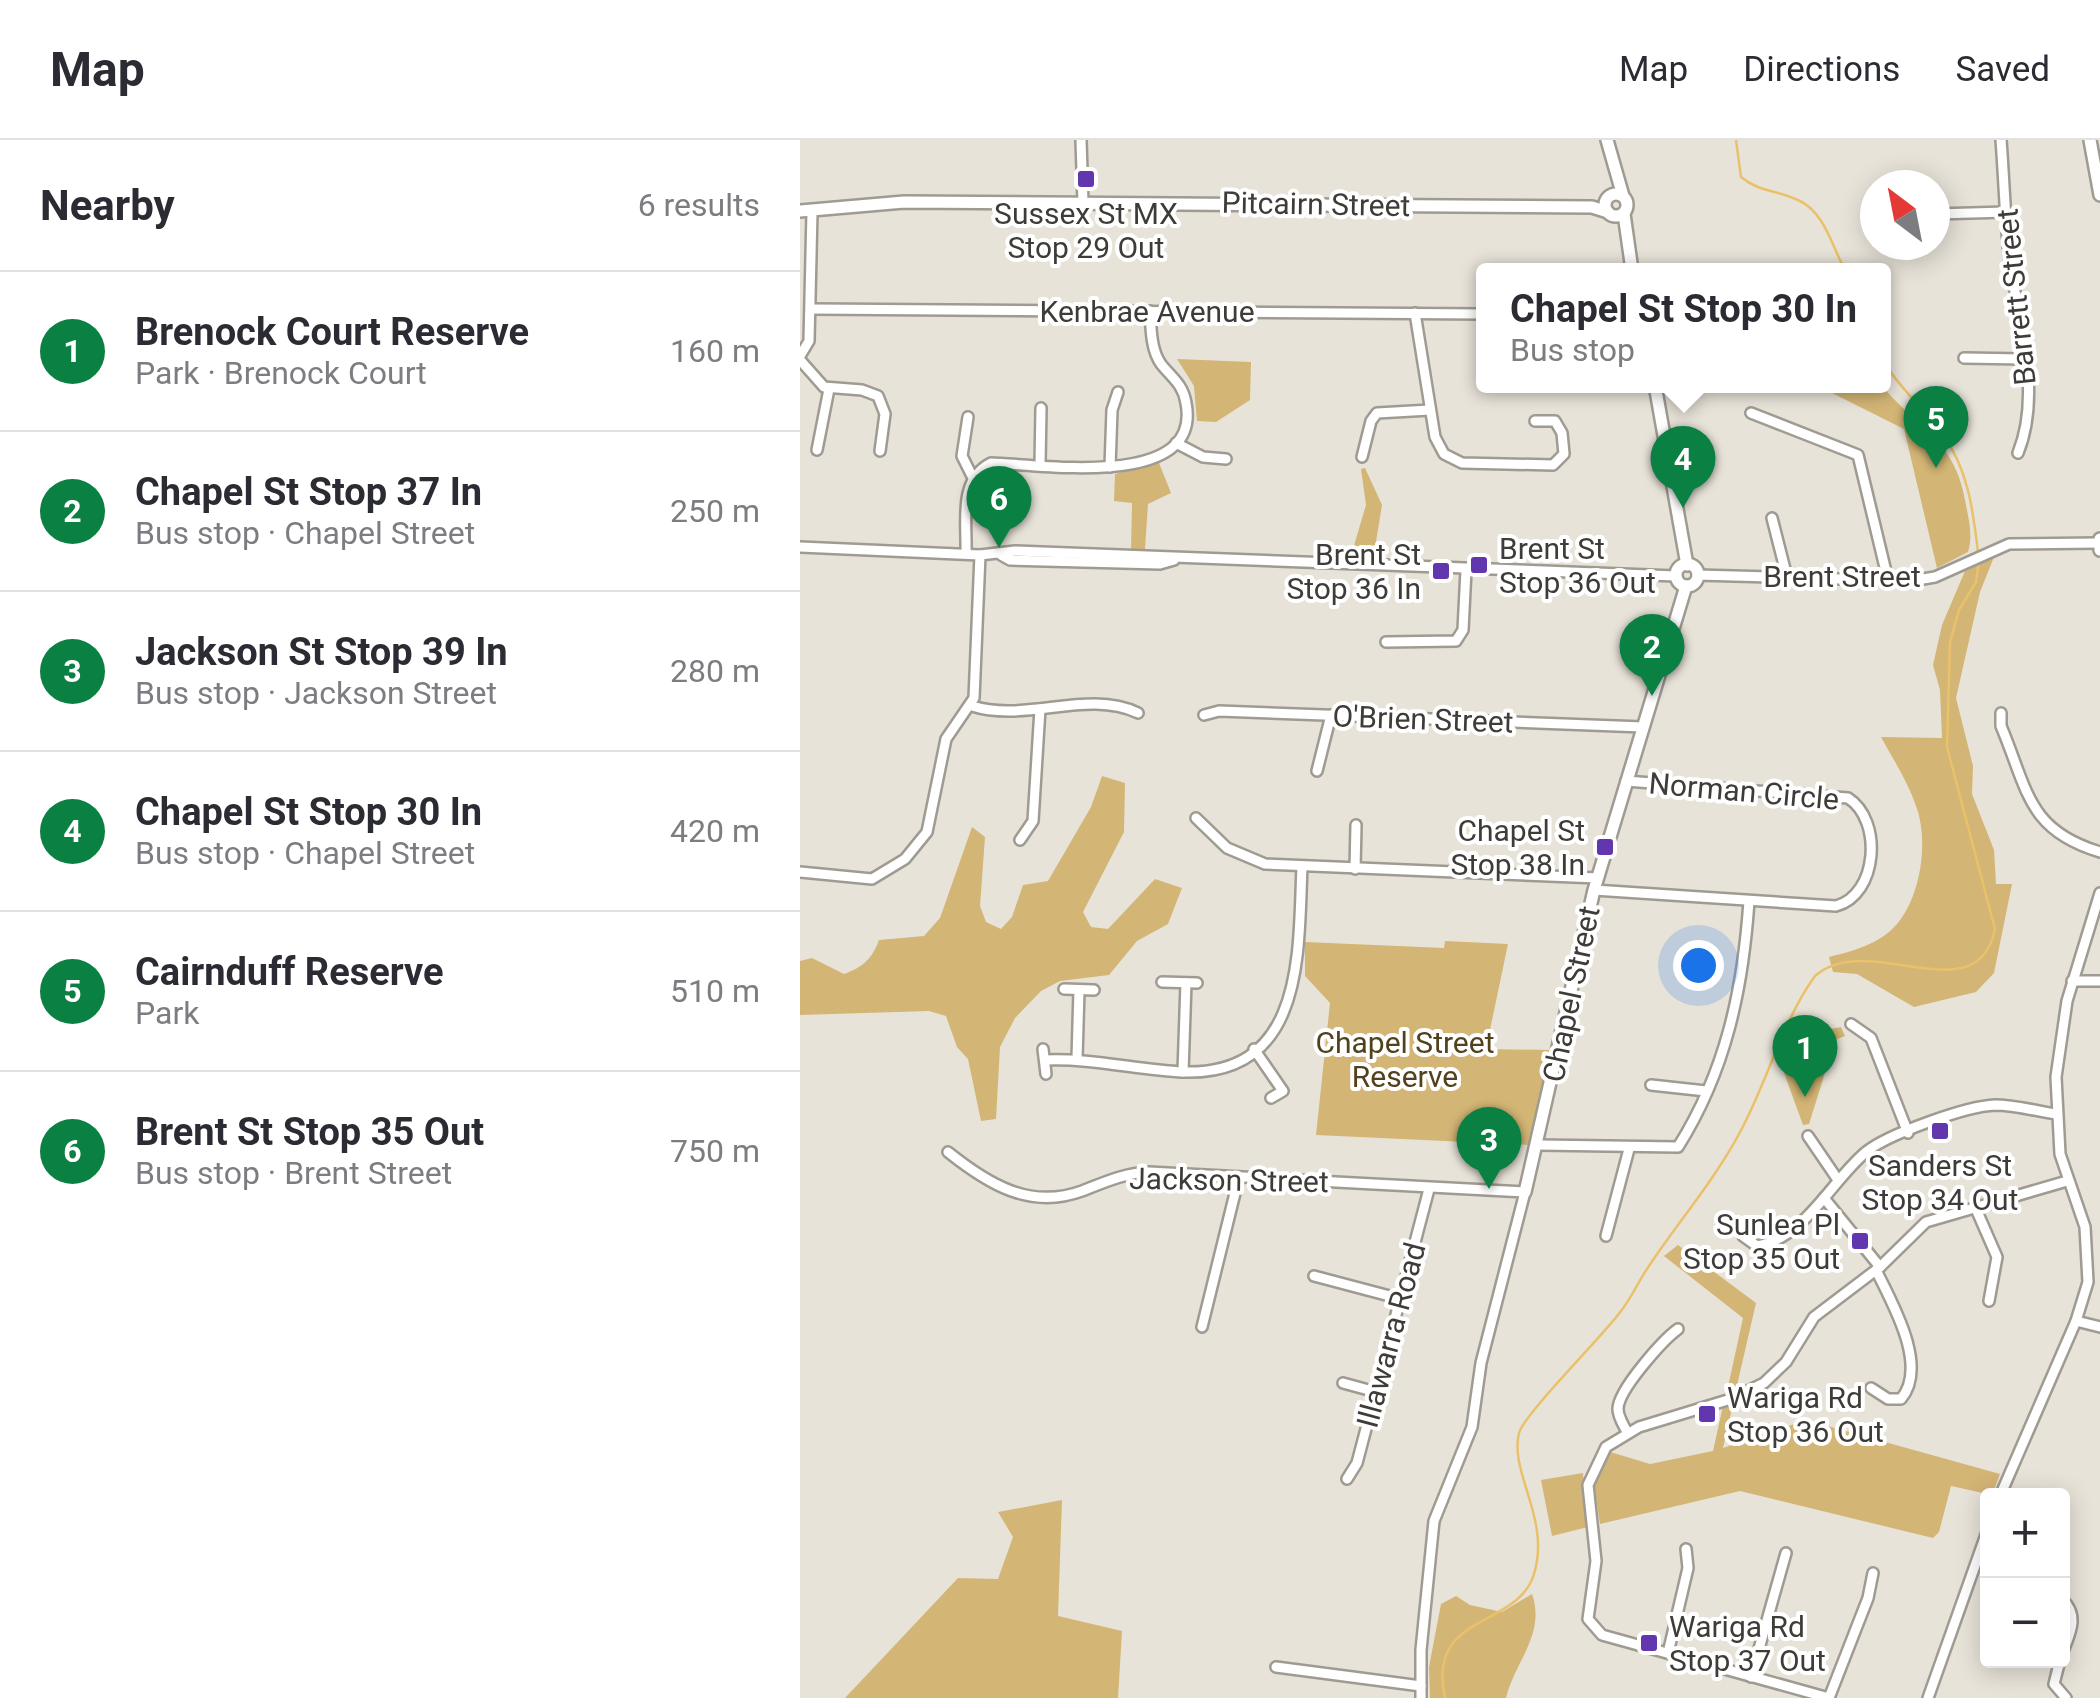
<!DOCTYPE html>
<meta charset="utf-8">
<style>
body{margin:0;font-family:Roboto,sans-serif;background:#f2f2f3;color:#2b2b33}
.controls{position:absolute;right:30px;bottom:30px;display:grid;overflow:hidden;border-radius:10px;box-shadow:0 5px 25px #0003}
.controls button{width:90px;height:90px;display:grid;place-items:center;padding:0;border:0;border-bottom:2px solid #e1e1e2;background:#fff;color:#2b2b33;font:50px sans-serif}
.compass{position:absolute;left:1060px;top:30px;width:90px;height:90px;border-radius:50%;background:#fff;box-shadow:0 5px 25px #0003;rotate:328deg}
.you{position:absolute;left:898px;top:825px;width:35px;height:35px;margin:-25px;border:8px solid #fff;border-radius:50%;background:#1a73e8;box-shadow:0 0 0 15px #1a73e833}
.badge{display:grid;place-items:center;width:65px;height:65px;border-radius:50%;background:#0b8043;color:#fff;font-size:32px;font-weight:700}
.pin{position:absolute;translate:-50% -82px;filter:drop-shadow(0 2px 5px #0008)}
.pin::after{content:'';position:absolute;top:52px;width:35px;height:30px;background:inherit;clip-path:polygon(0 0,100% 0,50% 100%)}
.popup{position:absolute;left:676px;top:123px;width:415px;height:130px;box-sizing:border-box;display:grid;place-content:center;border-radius:10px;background:#fff;filter:drop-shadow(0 2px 8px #0005);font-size:32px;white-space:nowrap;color:#7c7c81}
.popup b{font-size:38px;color:#2b2b33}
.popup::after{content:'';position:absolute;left:50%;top:100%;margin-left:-20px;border:20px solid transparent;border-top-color:#fff}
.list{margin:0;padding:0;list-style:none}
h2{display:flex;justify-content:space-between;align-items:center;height:130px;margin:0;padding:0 40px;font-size:42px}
h2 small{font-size:32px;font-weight:400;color:#7c7c81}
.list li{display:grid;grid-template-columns:65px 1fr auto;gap:30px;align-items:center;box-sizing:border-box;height:160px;padding:0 40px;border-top:2px solid #e1e1e2}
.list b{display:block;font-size:38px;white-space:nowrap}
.list p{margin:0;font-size:32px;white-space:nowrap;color:#7c7c81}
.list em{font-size:32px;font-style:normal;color:#7c7c81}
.map{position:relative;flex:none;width:1300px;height:1558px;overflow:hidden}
header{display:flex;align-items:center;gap:60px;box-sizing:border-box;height:140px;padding:0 50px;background:#fff;border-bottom:2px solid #e1e1e2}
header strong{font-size:48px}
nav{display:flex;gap:55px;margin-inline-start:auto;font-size:35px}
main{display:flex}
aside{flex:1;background:#fff}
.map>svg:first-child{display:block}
.green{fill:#d3b575}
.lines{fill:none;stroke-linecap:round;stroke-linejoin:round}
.stream{stroke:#e9c16b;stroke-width:2.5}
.minor-casing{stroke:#a09b92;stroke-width:14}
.tertiary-casing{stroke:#a09b92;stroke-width:16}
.minor{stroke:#fff;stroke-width:9}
.tertiary{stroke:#fff;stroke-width:11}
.poi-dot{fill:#6236ae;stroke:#fff;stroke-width:4}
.labels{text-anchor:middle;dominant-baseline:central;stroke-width:8;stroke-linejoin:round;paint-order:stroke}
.street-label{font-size:30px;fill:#3e3c38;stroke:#fff}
.poi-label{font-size:30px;fill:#3e3c38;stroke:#fff;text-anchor:start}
.park-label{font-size:30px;fill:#51411c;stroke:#fff}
</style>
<header>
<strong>Map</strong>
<nav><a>Map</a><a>Directions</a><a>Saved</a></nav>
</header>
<main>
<aside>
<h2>Nearby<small>6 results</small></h2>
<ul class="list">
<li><span class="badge">1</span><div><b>Brenock Court Reserve</b><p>Park · Brenock Court</p></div><em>160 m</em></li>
<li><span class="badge">2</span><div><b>Chapel St Stop 37 In</b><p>Bus stop · Chapel Street</p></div><em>250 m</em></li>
<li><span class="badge">3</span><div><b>Jackson St Stop 39 In</b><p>Bus stop · Jackson Street</p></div><em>280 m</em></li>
<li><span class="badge">4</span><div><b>Chapel St Stop 30 In</b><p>Bus stop · Chapel Street</p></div><em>420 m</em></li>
<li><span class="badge">5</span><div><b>Cairnduff Reserve</b><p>Park</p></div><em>510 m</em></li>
<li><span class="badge">6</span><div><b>Brent St Stop 35 Out</b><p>Bus stop · Brent Street</p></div><em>750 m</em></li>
</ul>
</aside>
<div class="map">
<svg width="1300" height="1558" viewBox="0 0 1300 1558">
<rect width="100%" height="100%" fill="#e8e3d9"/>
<g class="green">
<polygon points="377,219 451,222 450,260 416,282 397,281 394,246"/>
<path d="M 1018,246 L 1082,246 C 1120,291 1156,300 1166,365 C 1169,381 1173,396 1168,412 L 1137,428 L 1104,289 Z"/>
<polygon points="359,323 371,353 348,364 345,409 331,410 332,363 314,361 315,334"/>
<polygon points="565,328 582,365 573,420 550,419 566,365 561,329"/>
<path d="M 1194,417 L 1180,452 L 1156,558 L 1173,626 L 1172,654 L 1194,710 L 1196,744 L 1212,744 L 1194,833 L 1176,852 L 1114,867 L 1057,834 L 1033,832 L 1029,817 C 1053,811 1080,804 1097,784 C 1121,756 1129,700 1116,666 C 1108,642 1093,619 1081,597 L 1142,598 L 1140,550 L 1133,525 L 1142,485 L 1165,431 Z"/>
<path d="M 302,636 L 325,643 L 324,692 L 283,772 L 291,787 L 308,789 L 355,739 L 382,748 L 368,784 L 337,801 L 309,835 L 260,841 L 241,851 L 215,878 L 200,907 L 196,979 L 181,981 L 168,919 L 157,907 L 146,876 L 129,871 L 0,875 L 0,821 L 12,818 L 44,834 C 63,827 72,819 79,800 L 124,796 L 140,778 L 172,687 L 185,697 L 180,766 L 186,782 L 201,789 L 212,777 L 223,745 L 248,741 L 291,667 Z"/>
<polygon points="645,801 708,804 686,909 750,910 730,1005 516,995 530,863 505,836 505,802 644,808"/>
<polygon points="1041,887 1045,896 1023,905 1029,920 1009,984 1003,985 983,930 1000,895"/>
<polygon points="878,1105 956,1163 935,1254 926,1256 943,1178 864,1116"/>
<polygon points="933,1264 923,1308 1006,1280 1200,1334 1192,1355 1151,1346 1139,1392 1133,1398 940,1351 800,1384 794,1345 807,1311 850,1324 913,1311 923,1266"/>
<polygon points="783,1333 788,1387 752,1396 741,1340"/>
<polygon points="262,1360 258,1476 322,1491 318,1558 45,1558 158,1438 198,1439 213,1397 198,1372"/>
<path d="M 732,1454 C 746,1494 715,1521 706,1558 L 630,1558 L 629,1527 L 641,1464 L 656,1456 L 670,1465 L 702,1472 Z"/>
</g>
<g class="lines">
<g class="stream">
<path d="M 936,0 L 941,37 C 959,52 977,50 998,60 C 1025,72 1032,107 1045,130"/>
<path d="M 1083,221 C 1101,250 1123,267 1142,294 C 1168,328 1173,370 1178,412"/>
<path d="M 645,1558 C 626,1471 717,1490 734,1434 C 751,1379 709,1333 719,1293 C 724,1274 804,1195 821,1171 C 832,1157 839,1140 849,1126 C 879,1081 913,1042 939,994 C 967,944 981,883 1015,836 C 1067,789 1178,876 1195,789 L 1147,607 L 1150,502 L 1159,470 L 1176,442 L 1179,420"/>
</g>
<defs>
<g id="minor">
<polyline points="281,0 283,63"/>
<path d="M 1201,0 C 1204,38 1205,77 1209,115 C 1217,178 1243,251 1218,313"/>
<polyline points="1136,74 1206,72"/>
<polyline points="11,169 683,174"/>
<polyline points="615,173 635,297 644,314 662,323 753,325 764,314 762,293 755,281 735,281"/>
<polyline points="0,216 9,201 12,72"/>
<polyline points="1164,218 1224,219"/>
<polyline points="0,220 24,247 62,250 78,256 85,274 80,311"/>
<polyline points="951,273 1058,315 1088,440"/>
<polyline points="168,277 162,316 172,336"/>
<polyline points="376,303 403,317 426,319"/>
<polyline points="17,310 29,249"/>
<polyline points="562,317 571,281 577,273 630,270"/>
<polyline points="240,324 241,268"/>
<polyline points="310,327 312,270 318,252"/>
<polyline points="972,378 987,437"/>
<polyline points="0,407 180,415 215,411 876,436"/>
<path d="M 166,413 C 167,380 158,340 191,323 C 239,324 403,351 386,263 C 383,244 372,238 361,224 C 351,210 351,189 350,171"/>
<polyline points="201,415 210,420 360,424 374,420"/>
<polyline points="897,435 1111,441 1135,437 1209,404 1298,403"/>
<polyline points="586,502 656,501 663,490 666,430"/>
<path d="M 172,566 C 226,583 287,549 338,573"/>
<path d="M 1201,573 L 1201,586 C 1228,650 1227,690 1300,712"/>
<polyline points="404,575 419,571 843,587"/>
<polyline points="517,631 531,575"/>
<polyline points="396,678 427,708 465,724 798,738"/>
<polyline points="220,700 233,681 240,569"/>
<polyline points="555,729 556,685"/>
<polyline points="0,732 72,739 105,719 127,692 146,599 174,558 180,415"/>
<path d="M 794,750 L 1036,766 C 1078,755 1083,680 1048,658 L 826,641"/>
<polyline points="1272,841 1300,841"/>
<polyline points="362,842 397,843"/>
<polyline points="264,849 294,850"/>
<polyline points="1051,884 1071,898 1108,993"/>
<polyline points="243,909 246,934"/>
<polyline points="454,909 483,951 471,958"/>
<polyline points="277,919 279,850"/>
<path d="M 245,920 C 292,918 337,930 383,932 C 506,936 498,811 502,727"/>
<polyline points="383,932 386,843"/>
<polyline points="851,945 906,951"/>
<polyline points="1008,996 1038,1040"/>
<path d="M 738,1005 L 878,1007 C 926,931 943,849 949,761"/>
<path d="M 148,1012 C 188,1044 230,1070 282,1051 C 305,1042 325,1033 349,1032 L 725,1052 L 681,1223 L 672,1287 L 634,1381 L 621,1510 L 621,1558"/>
<polyline points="1024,1058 1080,1127"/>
<polyline points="1176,1069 1197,1117 1189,1161"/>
<polyline points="806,1096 829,1009"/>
<path d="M 943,1096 L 957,1106 C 1004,1099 1032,1040 1066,1012 C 1088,994 1167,966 1195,965 C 1215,965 1236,971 1256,974"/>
<polyline points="514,1136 601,1159"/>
<polyline points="1276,1181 1300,1187"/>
<polyline points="402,1187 439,1037"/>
<polyline points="543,1243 576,1252"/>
<path d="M 1071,1248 L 1088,1259 L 1101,1259 C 1129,1226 1092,1163 1076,1130"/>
<path d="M 827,1292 C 823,1284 818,1277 818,1269 C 818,1250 863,1200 878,1189"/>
<polyline points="547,1339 557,1323 629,1049"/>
<polyline points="1200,1356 1276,1181 1288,1142 1285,1087 1260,1014 1256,937 1267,861 1300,753"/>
<polyline points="1073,1433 1068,1458 1029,1558 802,1495 788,1479 796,1421 788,1345 806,1307 839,1287 931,1259 964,1243 986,1222 1014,1177 1080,1127 1126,1082 1267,1041"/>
<path d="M 1262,1459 C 1280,1476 1270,1493 1262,1514"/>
<polyline points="868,1513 888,1428 886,1409"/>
<polyline points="1260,1520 1254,1544 1266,1558"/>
<polyline points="476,1527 621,1546"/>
<polyline points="951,1537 986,1413"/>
<polyline points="1128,1558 1188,1389"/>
</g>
<g id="tertiary">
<polyline points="807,0 823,56"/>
<polyline points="1290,0 1300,55"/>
<circle cx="816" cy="65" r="11"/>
<polyline points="0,71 104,62 792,67 808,72"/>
<polyline points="824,74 832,130"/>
<polyline points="855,245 887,425"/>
<polyline points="1300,399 1300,410"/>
<circle cx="887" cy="435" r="11"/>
<polyline points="725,1052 794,750 886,446"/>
</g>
</defs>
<use href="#minor" class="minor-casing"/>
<use href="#tertiary" class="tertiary-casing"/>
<use href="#minor" class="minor"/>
<use href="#tertiary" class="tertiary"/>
</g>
<g class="poi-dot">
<rect x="276" y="29" width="20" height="20" rx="5"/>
<rect x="669" y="415" width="20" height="20" rx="5"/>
<rect x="631" y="421" width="20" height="20" rx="5"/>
<rect x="795" y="697" width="20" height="20" rx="5"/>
<rect x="1130" y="981" width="20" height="20" rx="5"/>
<rect x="1050" y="1091" width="20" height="20" rx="5"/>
<rect x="897" y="1264" width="20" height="20" rx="5"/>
<rect x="839" y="1493" width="20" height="20" rx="5"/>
</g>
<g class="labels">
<g class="street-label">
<text transform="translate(516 64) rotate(1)">Pitcairn Street</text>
<text transform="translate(1216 157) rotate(-96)">Barrett Street</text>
<text x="347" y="171">Kenbrae Avenue</text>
<text x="1042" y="436">Brent Street</text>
<text transform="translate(623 579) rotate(2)">O'Brien Street</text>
<text transform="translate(944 651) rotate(5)">Norman Circle</text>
<text transform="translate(771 854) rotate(-78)">Chapel Street</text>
<text transform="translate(429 1040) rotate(1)">Jackson Street</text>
<text transform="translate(591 1195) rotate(-75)">Illawarra Road</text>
</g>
<g class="poi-label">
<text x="286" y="73" text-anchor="middle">Sussex St MX<tspan x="286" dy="34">Stop 29 Out</tspan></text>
<text x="699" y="408">Brent St<tspan x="699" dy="34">Stop 36 Out</tspan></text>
<text x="621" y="414" text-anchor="end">Brent St<tspan x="621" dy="34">Stop 36 In</tspan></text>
<text x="785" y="690" text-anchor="end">Chapel St<tspan x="785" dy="34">Stop 38 In</tspan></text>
<text x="1140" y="1025" text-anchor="middle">Sanders St<tspan x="1140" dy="34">Stop 34 Out</tspan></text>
<text x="1040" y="1084" text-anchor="end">Sunlea Pl<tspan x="1040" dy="34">Stop 35 Out</tspan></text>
<text x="927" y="1257">Wariga Rd<tspan x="927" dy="34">Stop 36 Out</tspan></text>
<text x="869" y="1486">Wariga Rd<tspan x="869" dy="34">Stop 37 Out</tspan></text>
</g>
<g class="park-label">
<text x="605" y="902">Chapel Street<tspan x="605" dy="34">Reserve</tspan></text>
</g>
</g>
</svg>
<div class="controls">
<button>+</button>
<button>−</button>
</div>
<svg class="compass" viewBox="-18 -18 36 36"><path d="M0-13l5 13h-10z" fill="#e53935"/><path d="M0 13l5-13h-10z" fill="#7c7c81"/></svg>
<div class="you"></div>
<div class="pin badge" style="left:1005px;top:957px">1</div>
<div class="pin badge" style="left:852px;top:556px">2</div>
<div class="pin badge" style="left:689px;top:1049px">3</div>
<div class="pin badge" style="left:883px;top:368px">4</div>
<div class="popup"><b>Chapel St Stop 30 In</b>Bus stop</div>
<div class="pin badge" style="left:1136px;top:328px">5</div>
<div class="pin badge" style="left:199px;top:408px">6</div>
</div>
</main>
